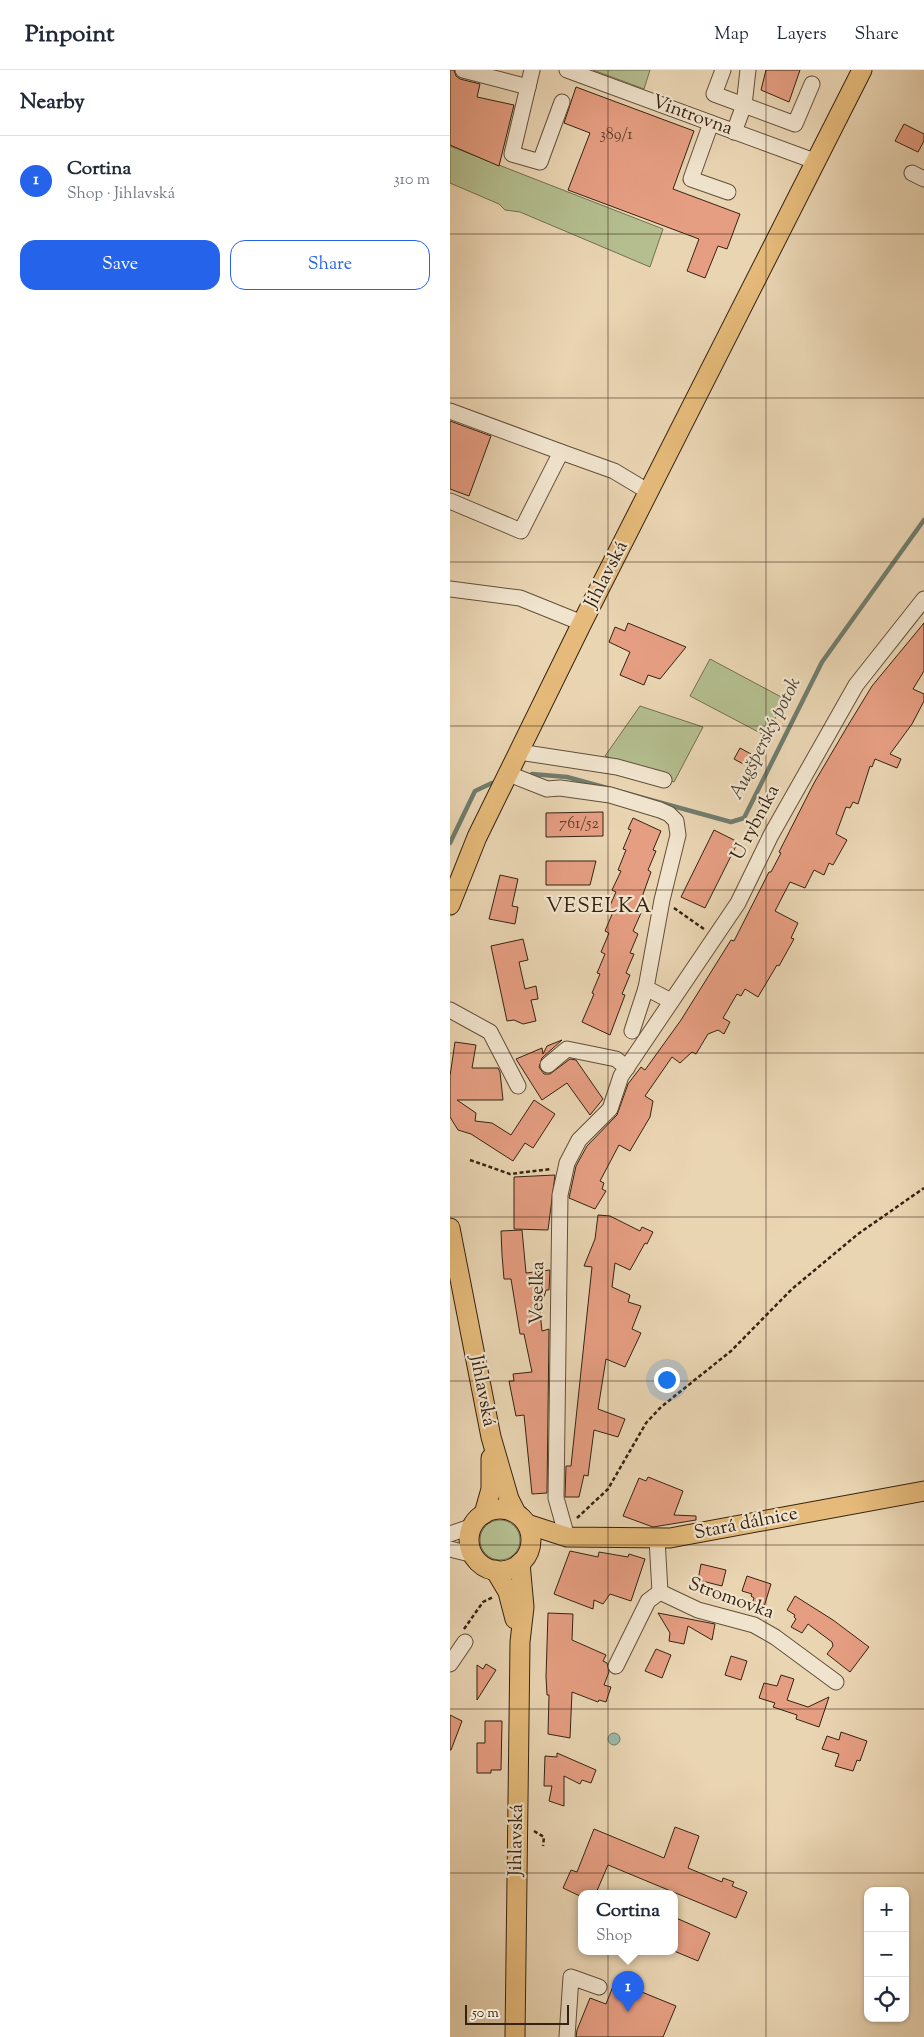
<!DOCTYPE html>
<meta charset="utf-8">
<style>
body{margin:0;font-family:"Sorts Mill Goudy",serif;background:#f2f2f3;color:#1f2937}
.controls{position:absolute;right:15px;bottom:15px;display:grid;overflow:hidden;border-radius:10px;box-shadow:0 1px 4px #0004}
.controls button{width:45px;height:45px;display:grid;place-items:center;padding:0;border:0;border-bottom:1px solid #e0e1e3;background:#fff;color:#1f2937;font:25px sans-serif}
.scale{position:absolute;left:15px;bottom:12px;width:104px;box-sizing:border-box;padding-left:5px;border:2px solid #352311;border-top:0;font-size:14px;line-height:18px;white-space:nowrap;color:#352311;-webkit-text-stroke:4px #f1e4ce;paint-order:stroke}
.you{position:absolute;left:216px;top:1309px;width:18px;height:18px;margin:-12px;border:4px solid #fff;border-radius:50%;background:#1a73e8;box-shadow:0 0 0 8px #1a73e833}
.badge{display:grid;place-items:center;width:32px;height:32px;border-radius:50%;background:#2563eb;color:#fff;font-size:16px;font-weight:700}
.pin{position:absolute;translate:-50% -41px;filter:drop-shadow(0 1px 2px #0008)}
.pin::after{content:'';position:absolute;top:26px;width:18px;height:15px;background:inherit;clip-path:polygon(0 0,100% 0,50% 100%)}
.popup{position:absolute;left:128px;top:1820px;width:100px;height:65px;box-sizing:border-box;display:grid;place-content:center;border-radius:10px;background:#fff;filter:drop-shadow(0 1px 4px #0005);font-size:16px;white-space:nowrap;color:#747a83}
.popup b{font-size:19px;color:#1f2937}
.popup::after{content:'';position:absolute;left:50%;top:100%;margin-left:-10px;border:10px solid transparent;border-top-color:#fff}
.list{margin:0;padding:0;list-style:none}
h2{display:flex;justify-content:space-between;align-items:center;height:65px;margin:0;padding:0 20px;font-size:21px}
h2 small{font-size:16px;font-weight:400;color:#747a83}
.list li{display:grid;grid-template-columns:32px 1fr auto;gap:15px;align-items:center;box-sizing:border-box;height:90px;padding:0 20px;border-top:1px solid #e0e1e3}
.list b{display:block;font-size:19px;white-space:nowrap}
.list p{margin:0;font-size:16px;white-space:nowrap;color:#747a83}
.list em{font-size:16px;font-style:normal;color:#747a83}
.actions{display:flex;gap:10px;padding:15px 20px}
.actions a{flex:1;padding:11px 0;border:1px solid #2563eb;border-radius:15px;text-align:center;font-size:18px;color:#2563eb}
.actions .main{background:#2563eb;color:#fff}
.icon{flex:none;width:28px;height:28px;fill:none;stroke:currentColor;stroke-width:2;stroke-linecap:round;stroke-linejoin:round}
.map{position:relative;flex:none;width:474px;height:1967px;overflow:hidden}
header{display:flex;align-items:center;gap:30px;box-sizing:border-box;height:70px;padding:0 25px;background:#fff;border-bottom:1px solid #e0e1e3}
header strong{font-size:24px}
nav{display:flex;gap:28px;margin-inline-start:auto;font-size:18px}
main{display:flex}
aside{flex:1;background:#fff}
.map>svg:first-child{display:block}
.green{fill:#b4be8f;stroke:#747050}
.water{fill:#98b9ab;stroke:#707d6d}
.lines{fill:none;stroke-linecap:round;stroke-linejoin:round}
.stream{stroke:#707d6d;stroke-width:4.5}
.building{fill:#e69e82;stroke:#352311}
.minor-casing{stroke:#62503a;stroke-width:17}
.major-casing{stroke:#352311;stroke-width:21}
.path{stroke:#352311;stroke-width:2.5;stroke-dasharray:4 2.5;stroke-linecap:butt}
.minor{stroke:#f1e4ce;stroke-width:15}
.major{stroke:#e5ba7a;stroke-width:19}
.grid{fill:none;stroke:#352311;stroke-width:1;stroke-opacity:0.55}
.labels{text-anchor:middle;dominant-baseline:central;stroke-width:4.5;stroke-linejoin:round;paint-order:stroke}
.number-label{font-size:16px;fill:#61422d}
.street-label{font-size:19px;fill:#352311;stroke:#f1e4ce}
.water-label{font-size:20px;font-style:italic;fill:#4e4838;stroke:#f1e4ce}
.quarter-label{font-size:21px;letter-spacing:1px;fill:#352311;stroke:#f1e4ce}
</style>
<header>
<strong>Pinpoint</strong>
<nav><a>Map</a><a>Layers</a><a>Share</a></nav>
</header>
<main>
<aside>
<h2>Nearby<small></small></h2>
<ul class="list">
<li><span class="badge">1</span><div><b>Cortina</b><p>Shop · Jihlavská</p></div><em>310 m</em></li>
</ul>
<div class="actions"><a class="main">Save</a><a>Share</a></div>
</aside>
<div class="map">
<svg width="474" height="1967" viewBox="0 0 474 1967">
<rect width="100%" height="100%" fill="#ead5b3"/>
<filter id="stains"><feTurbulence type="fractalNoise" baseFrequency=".004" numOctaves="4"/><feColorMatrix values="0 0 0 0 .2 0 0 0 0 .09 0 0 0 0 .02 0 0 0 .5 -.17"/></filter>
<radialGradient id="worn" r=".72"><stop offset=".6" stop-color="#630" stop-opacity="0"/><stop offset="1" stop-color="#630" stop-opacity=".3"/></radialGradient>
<g class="green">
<polygon points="143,0 200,0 194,19"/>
<polygon points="0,76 213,159 200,197 70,142 55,140 49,134 0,113"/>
<polygon points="260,589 335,629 316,666 240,626"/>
<polygon points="190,636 253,657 224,712 155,686"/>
<circle cx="50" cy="1470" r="20"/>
</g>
<circle class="water" cx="164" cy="1669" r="6"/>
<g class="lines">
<g class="stream">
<polyline points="82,704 117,707 281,752 294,748 372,592 474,450"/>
<polyline points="0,773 25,721 42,713"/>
</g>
</g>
<g class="building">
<polygon points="0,0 4,0 6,6 10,9 30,14 27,27 64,35 49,96 0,75"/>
<polygon points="316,0 350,0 339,32 311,20"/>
<polygon points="126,17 244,61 223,119 290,144 277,179 268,176 255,208 237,201 249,169 118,120 140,63 114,53"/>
<polygon points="454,54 474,64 474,71 468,82 445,71"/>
<polygon points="0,351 41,366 19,426 0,419"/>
<polygon points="178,553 236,577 210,609 198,605 194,615 170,605 180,582 159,572 165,557 175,561"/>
<polygon points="474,553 474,601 463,619 474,624 474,631 462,654 440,684 451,689 447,698 425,689 422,697 420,696 408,734 403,732 400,738 396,737 386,764 397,770 383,795 379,793 374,805 364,800 355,818 340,812 325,841 348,853 341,868 344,869 329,896 327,895 308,927 295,919 291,926 287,924 273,948 280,952 274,964 268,960 258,964 246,984 242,982 230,993 222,987 195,1026 203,1031 200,1047 180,1081 169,1075 150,1111 154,1113 152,1119 156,1121 145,1139 119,1128 126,1096 137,1076 167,1045 178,1014 191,997 195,1000 231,950 281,870 284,871 319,802 321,802 331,783 329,782 364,713 397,657 422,616"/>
<polygon points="290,678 301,684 295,695 284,689"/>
<polygon points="153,742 153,766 96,767 96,743"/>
<polygon points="183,748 211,761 203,780 206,781 198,800 201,802 187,841 191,843 183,861 188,864 180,883 184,884 176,903 180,905 172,924 175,925 160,965 132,952 144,924 142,923 150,904 147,903 155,884 151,882 159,863 155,861 163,842 158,840 166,822 162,820 171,801 168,800 176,780 173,779 181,760 178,759"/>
<polygon points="264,760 288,772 255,838 231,827"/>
<polygon points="96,791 146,791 140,815 96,815"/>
<polygon points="50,805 68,809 62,836 68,837 65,854 39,849"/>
<polygon points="73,869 78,890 69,892 75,919 86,916 88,929 81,930 86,951 73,954 64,950 57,951 41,876"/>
<polygon points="112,970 92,988 89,997 94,1004 100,1004 120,989 126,990 153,1029 140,1045 117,1013 92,1030 66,989 92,978 93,984 97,976"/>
<polygon points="5,972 26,975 22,998 48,998 50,1002 53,1030 7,1030 26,1043 25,1051 42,1053 61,1065 84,1030 105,1044 83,1078 75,1073 63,1091 21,1064 8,1060 0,1047 0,1006"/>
<polygon points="105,1105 98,1160 64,1159 64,1107"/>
<polygon points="148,1145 160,1146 190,1161 192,1157 203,1162 197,1174 195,1173 180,1200 165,1193 162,1217 180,1225 178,1232 191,1236 182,1259 191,1263 175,1297 156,1289 148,1339 175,1349 168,1367 144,1360 138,1406 134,1405 129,1427 115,1427 116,1396 121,1396 142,1197 134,1196 145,1169"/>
<polygon points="72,1160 76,1203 100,1200 99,1220 96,1220 90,1242 92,1261 99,1259 97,1423 82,1424 74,1345 66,1346 59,1311 64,1311 63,1304 82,1302 74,1264 70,1264 61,1209 54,1209 52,1185 51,1161"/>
<polygon points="198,1407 233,1421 224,1445 246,1446 246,1450 203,1457 173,1446 189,1408 196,1411"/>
<polygon points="120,1481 148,1487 149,1482 178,1487 179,1484 195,1489 181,1531 160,1524 153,1534 144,1530 143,1539 104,1524"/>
<polygon points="251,1494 276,1500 272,1516 248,1510"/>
<polygon points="297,1506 321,1514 313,1540 301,1537 304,1528 301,1526 302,1524 292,1521"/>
<polygon points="345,1526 383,1550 419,1577 400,1602 377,1584 383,1576 382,1572 358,1554 352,1563 341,1557 346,1549 344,1547 345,1545 337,1540"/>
<polygon points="98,1543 123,1544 122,1570 156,1585 153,1591 157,1593 159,1602 154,1615 161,1617 156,1632 149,1630 148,1632 122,1622 120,1668 98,1664 99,1625 97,1625 96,1607"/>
<polygon points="208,1543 265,1554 262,1570 238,1556 234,1574 219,1571 220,1563"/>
<polygon points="206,1579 221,1585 212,1608 195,1601"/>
<polygon points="281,1586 297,1591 291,1610 275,1605"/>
<polygon points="36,1594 46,1600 27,1630 27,1595 33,1599"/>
<polygon points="331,1605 344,1609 337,1630 358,1637 379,1627 369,1657 346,1649 347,1645 323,1637 325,1633 309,1628 314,1613 327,1616"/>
<polygon points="0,1645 12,1651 1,1680 0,1680"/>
<polygon points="35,1651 52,1651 51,1700 41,1700 41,1703 27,1703 27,1673 35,1673"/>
<polygon points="391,1662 417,1671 410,1691 407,1690 403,1701 385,1696 389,1684 372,1679 377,1666 389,1670"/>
<polygon points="107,1683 146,1700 141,1713 132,1710 130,1714 114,1706 114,1736 99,1731 102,1716 94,1716 95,1686 107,1687"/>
<polygon points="225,1757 249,1766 238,1798 272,1812 273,1808 284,1812 282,1816 297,1822 286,1848 158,1795 146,1823 132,1823 132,1827 113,1818 121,1800 127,1802 144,1759 214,1788"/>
<polygon points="224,1847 260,1863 248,1891 224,1881"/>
<polygon points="165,1911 226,1936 213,1967 126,1967 127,1960 140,1928 156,1934"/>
</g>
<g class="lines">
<defs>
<g id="minor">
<polyline points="13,0 78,17"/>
<polyline points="82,0 62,84 90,92 112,32"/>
<polyline points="117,0 367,92"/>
<polyline points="273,0 264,24 345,54 362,14"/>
<polyline points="261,53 241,109 278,122"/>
<polyline points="284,62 294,35 298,0"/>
<polyline points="462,103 474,109"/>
<polyline points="0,341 111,382"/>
<polyline points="0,431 71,461 111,382 164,401 199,422"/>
<polyline points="0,519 70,528 132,553"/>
<polyline points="69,682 167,697 214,710"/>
<polyline points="59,704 97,719 110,718 160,725 210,740 219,744 226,751 228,765 212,830 196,918 221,931"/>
<polyline points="0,940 40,962 68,1016"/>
<polyline points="182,961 196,918"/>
<polyline points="98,995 117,979 166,989 177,998"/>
<polyline points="0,1464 23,1456"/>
<polyline points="117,1467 106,1428 110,1125 117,1093 129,1070 160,1039 171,1006 288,833 321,765 406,615 474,529"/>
<polyline points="207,1469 210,1522"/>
<polyline points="0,1479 24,1485"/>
<polyline points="210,1522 248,1540 304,1555 325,1567 386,1612"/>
<polyline points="0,1594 15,1572"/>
<polyline points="166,1596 198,1531 210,1522"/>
<polyline points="117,1967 121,1907 149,1917"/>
</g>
<g id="major">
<polyline points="0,835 27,767 132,553 412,0"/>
<polyline points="0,1158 41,1367 59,1429 66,1443"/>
<circle cx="50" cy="1470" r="31"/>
<polyline points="34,1444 41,1419 41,1388"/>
<polyline points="77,1454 117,1467 220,1468 474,1421"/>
<polyline points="45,1500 58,1522 65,1549"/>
<polyline points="65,1967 70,1572 74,1537 70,1493"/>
</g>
</defs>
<use href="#minor" class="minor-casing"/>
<use href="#major" class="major-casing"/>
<g class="path">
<polyline points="224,838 254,859"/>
<polyline points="20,1090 60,1104 101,1099"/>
<polyline points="127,1448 158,1419 196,1353 211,1337 281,1281 342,1219 408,1164 474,1118"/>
<polyline points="14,1559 33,1532 43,1527"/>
<polyline points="84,1761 94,1767 93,1776"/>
</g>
<use href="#minor" class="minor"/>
<use href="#major" class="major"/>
</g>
<path class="grid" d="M 158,0 L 158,1967M 316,0 L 316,1967M 0,164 L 474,164M 0,328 L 474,328M 0,492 L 474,492M 0,656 L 474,656M 0,820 L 474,820M 0,983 L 474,983M 0,1147 L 474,1147M 0,1311 L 474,1311M 0,1475 L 474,1475M 0,1639 L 474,1639M 0,1803 L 474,1803"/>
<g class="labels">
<g class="number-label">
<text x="166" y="65">389/1</text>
<text x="129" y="754">761/52</text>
</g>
<g class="street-label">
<text transform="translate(242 46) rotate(20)">Vintrovna</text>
<text transform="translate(157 505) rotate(-63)">Jihlavská</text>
<text transform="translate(306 753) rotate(-62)">U rybníka</text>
<text transform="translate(88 1223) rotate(-89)">Veselka</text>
<text transform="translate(32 1321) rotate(79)">Jihlavská</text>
<text transform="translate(296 1454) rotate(-11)">Stará dálnice</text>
<text transform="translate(281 1529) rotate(20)">Stromovka</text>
<text transform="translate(67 1770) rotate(-89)">Jihlavská</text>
</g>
<g class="water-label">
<text transform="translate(316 669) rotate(-63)">Augšperský potok</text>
</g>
<g class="quarter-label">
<text x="149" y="837">VESELKA</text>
</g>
</g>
<rect width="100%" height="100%" filter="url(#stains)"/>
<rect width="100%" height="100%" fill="url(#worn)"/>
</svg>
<div class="controls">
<button>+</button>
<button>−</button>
<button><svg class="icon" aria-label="locate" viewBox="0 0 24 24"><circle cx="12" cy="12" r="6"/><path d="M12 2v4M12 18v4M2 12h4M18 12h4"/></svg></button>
</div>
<div class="scale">50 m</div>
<div class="you"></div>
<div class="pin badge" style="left:178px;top:1942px">1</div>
<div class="popup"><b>Cortina</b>Shop</div>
</div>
</main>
